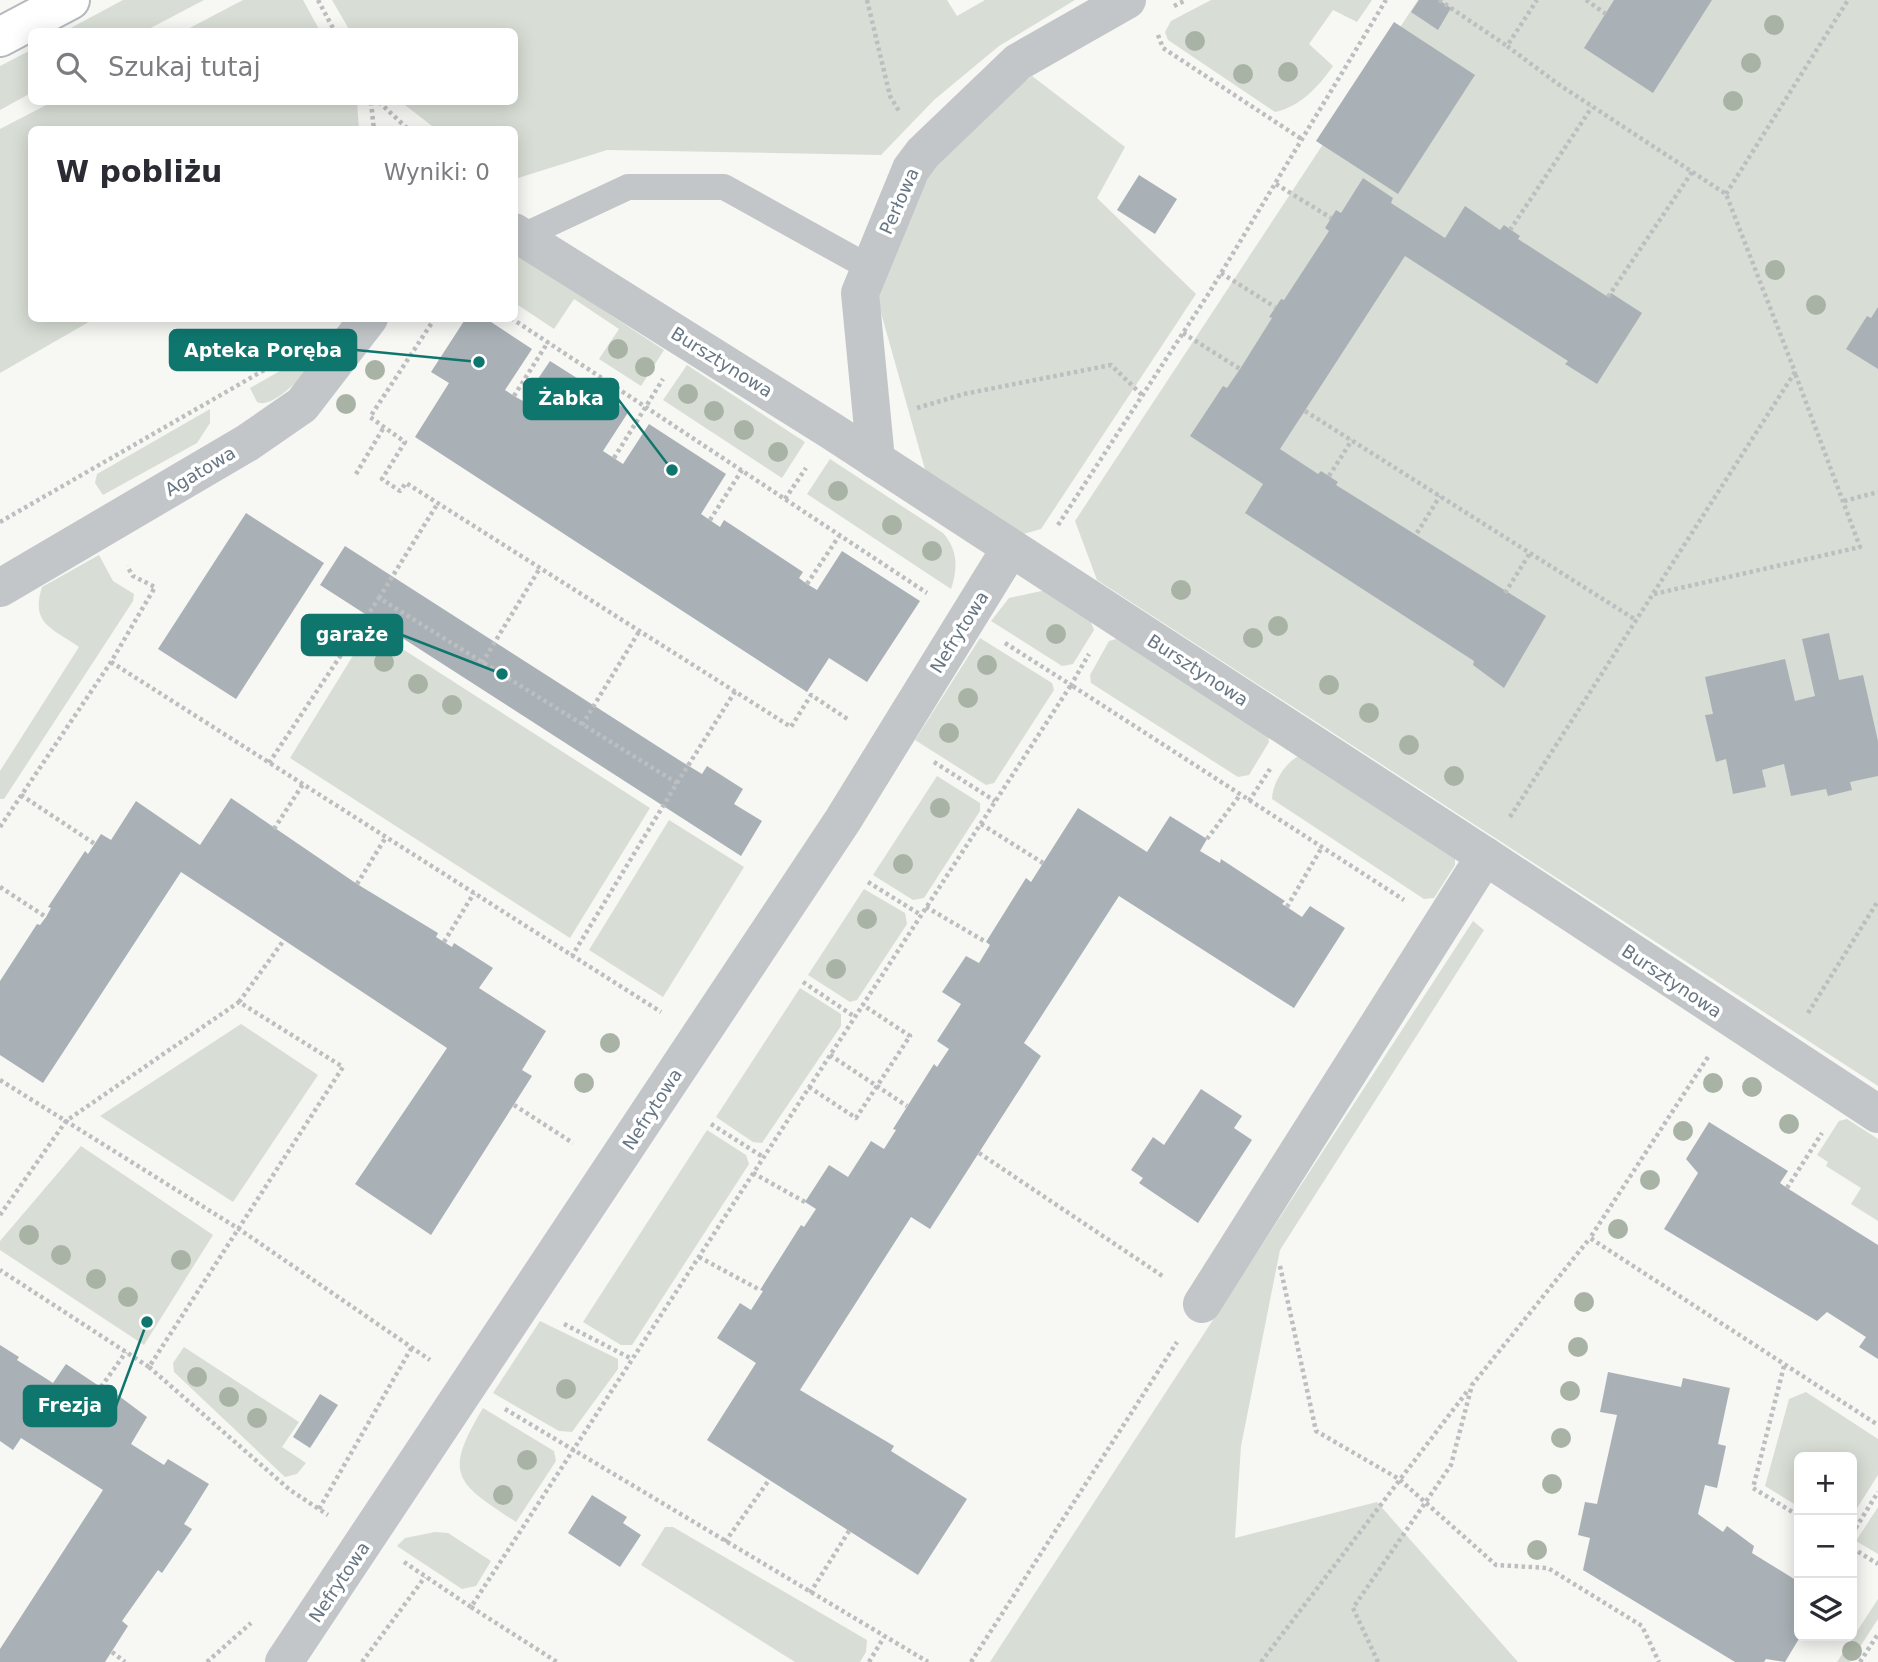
<!DOCTYPE html>
<html lang="pl">
<meta charset="utf-8">
<style>
body{margin:0;font-family:"DejaVu Sans",sans-serif;background:#f2f2f3;color:#2b2b33}
.controls{position:absolute;right:21px;bottom:21px;display:grid;overflow:hidden;border-radius:10px;box-shadow:0 4px 18px #0003}
.controls button{width:63px;height:63px;display:grid;place-items:center;padding:0;border:0;border-bottom:2px solid #e1e1e2;background:#fff;color:#2b2b33;font:35px sans-serif}
.list{margin:0;padding:0;list-style:none}
h2{display:flex;justify-content:space-between;align-items:center;height:91px;margin:0;padding:0 28px;font-size:30px}
h2 small{font-size:23px;font-weight:400;color:#7c7c81}
.icon{flex:none;width:38px;height:38px;fill:none;stroke:currentColor;stroke-width:2;stroke-linecap:round;stroke-linejoin:round}
.map{position:relative;flex:none;width:1878px;height:1662px;overflow:hidden}
.search{position:absolute;background:#fff;box-shadow:0 4px 18px #0003;left:28px;top:28px;width:490px;height:77px;display:flex;align-items:center;gap:18px;box-sizing:border-box;padding:0 24px;border-radius:10px;color:#7c7c81;font-size:26px}
.panel{position:absolute;background:#fff;box-shadow:0 4px 18px #0003;left:28px;top:126px;width:490px;height:196px;border-radius:10px}
.map>svg:first-child{display:block}
.green{fill:#d8ded5}
.building{fill:#a9b1b6}
.lines{fill:none;stroke-linecap:round;stroke-linejoin:round}
.primary-casing{stroke:#b5b9bd;stroke-width:42}
.path{stroke:#bcbec0;stroke-width:4.5;stroke-dasharray:3.5 3.5;stroke-linecap:butt}
.service{stroke:#c2c6c9;stroke-width:26}
.pedestrian{stroke:#c2c6c9;stroke-width:38}
.minor{stroke:#c2c6c9;stroke-width:38}
.primary{stroke:#fff;stroke-width:38}
.tree{fill:#a9b3a5}
.labels{text-anchor:middle;dominant-baseline:central;stroke-width:7;stroke-linejoin:round;paint-order:stroke}
.street-label{font-size:18px;fill:#677684;stroke:#fff}
.leader{fill:none;stroke:#0f766e;stroke-width:2.5}
.callout-dot{fill:#0f766e;stroke:#fff;stroke-width:2.5}
.callout{fill:#0f766e;stroke:#0f766e;stroke-width:2.5}
.callout-label{font-size:19px;text-anchor:middle;font-weight:bold;fill:#fff}
</style>
<div class="map">
<svg width="1878" height="1662" viewBox="0 0 1878 1662">
<rect width="100%" height="100%" fill="#f7f7f4"/>
<g class="green">
<polygon points="123,0 204,0 145,31 65,31"/>
<polygon points="243,0 303,0 320,31 184,31"/>
<polygon points="332,0 947,0 957,16 985,0 1075,0 999,46 934,100 881,155 607,150 515,179 514,130 436,129 401,102 514,102 514,32 350,31"/>
<path d="M 1211,0 L 1372,0 L 1357,22 L 1333,10 L 1309,44 L 1333,66 C 1319,86 1300,107 1275,112 L 1168,40 L 1165,32 L 1171,21 Z"/>
<polygon points="1418,0 1878,0 1878,1086 1097,580 1075,521"/>
<polygon points="31,50 31,93 0,110 0,66"/>
<polygon points="1032,76 1125,147 1097,198 1196,294 1041,529 1020,535 926,473 876,295 904,212 931,173 980,115"/>
<polygon points="52,102 357,102 359,129 32,130 32,318 94,319 0,373 0,129"/>
<polygon points="514,252 664,350 641,386 599,359 619,329 574,299 554,329 515,303"/>
<path d="M 336,339 C 323,353 277,412 257,402 L 250,388 Z"/>
<polygon points="687,365 805,442 782,478 663,400"/>
<polygon points="210,409 210,423 197,443 103,495 95,483 97,474"/>
<path d="M 830,459 L 943,533 C 958,550 958,568 951,589 L 807,494 Z"/>
<path d="M 99,555 L 113,581 L 134,594 L 133,601 L 4,799 L 0,799 L 0,771 L 79,647 C 53,628 30,625 42,587 Z"/>
<polygon points="1046,590 1089,617 1094,630 1073,664 1062,666 991,621 1009,598"/>
<polygon points="370,628 650,808 570,938 290,758"/>
<polygon points="980,638 1052,683 1054,690 994,783 986,785 915,740"/>
<polygon points="1120,638 1267,732 1269,742 1249,775 1238,777 1091,683 1090,675 1109,641"/>
<path d="M 1301,755 L 1455,855 L 1455,865 L 1434,898 L 1424,899 L 1272,799 C 1272,783 1287,760 1301,755 Z"/>
<polygon points="937,776 980,803 980,811 924,898 913,900 873,875"/>
<polygon points="669,820 744,867 663,997 589,950"/>
<polygon points="864,889 905,913 907,924 857,1000 850,1002 808,975"/>
<polygon points="1473,921 1484,930 1280,1250 1241,1446 1235,1538 1377,1502 1518,1662 990,1662"/>
<polygon points="800,988 841,1014 841,1026 762,1143 753,1142 716,1117"/>
<polygon points="241,1024 318,1075 233,1202 100,1116"/>
<polygon points="1847,1119 1878,1139 1878,1221 1851,1204 1861,1188 1826,1166 1828,1162 1817,1155 1839,1121"/>
<polygon points="707,1130 746,1155 749,1164 632,1345 621,1345 583,1322"/>
<polygon points="81,1146 213,1235 144,1345 0,1250 0,1241"/>
<polygon points="540,1321 618,1359 618,1369 572,1432 559,1431 493,1393"/>
<polygon points="184,1347 299,1422 282,1447 306,1463 297,1474 285,1477 174,1372 173,1363"/>
<polygon points="1806,1392 1878,1439 1878,1475 1852,1516 1852,1457 1799,1457 1799,1507 1765,1486 1789,1399"/>
<path d="M 483,1408 L 554,1451 L 556,1461 L 516,1522 C 455,1482 443,1475 483,1408 Z"/>
<polygon points="1878,1507 1878,1554 1856,1541"/>
<polygon points="665,1527 673,1527 867,1640 866,1652 860,1662 795,1662 641,1565"/>
<polygon points="435,1532 448,1533 491,1561 476,1586 462,1589 397,1546 405,1538"/>
<polygon points="1878,1599 1878,1619 1850,1662 1837,1662"/>
</g>
<g class="building">
<polygon points="1419,0 1439,0 1451,8 1438,30 1411,12"/>
<polygon points="1614,0 1712,0 1653,93 1584,48"/>
<polygon points="1394,22 1475,75 1398,194 1316,141"/>
<polygon points="1139,175 1177,199 1155,234 1117,210"/>
<polygon points="1363,178 1393,198 1391,203 1445,238 1465,206 1500,230 1504,225 1520,236 1518,239 1608,297 1611,293 1642,313 1597,384 1565,364 1568,361 1405,256 1280,449 1318,474 1321,471 1338,482 1336,485 1546,616 1504,688 1473,665 1474,661 1245,513 1263,484 1190,436 1223,386 1227,388 1240,369 1272,318 1269,317 1281,299 1284,300 1329,231 1325,228 1336,210 1341,213"/>
<polygon points="1878,307 1878,369 1846,349 1867,316 1871,318"/>
<polygon points="466,318 485,318 532,349 505,390 514,396 523,401 550,361 629,411 603,451 623,464 649,424 726,474 701,514 720,527 724,520 803,572 799,578 807,584 817,590 842,551 920,601 867,682 829,658 807,692 415,437 449,383 431,372"/>
<polygon points="246,513 324,563 236,699 158,649"/>
<polygon points="345,546 679,760 702,774 707,766 743,789 734,804 762,821 741,856 320,585"/>
<polygon points="1829,633 1839,680 1863,675 1878,741 1878,776 1850,782 1852,790 1828,796 1826,789 1791,796 1784,764 1762,770 1766,787 1733,794 1726,759 1716,762 1705,715 1713,714 1705,677 1785,659 1795,701 1815,696 1802,639"/>
<polygon points="231,798 357,884 438,933 436,937 452,947 454,943 493,968 479,988 546,1031 522,1070 532,1076 431,1235 355,1184 447,1048 181,872 43,1083 0,1055 0,981 37,924 40,925 46,917 51,908 48,907 85,851 88,854 101,834 111,840 136,801 200,845"/>
<polygon points="1078,808 1147,852 1170,816 1207,839 1200,851 1220,863 1221,859 1285,901 1282,904 1287,907 1302,917 1310,906 1345,928 1294,1008 1119,896 1024,1043 1041,1056 930,1229 911,1217 800,1390 894,1446 891,1451 967,1499 918,1575 707,1440 756,1363 717,1338 740,1303 751,1310 763,1291 760,1290 801,1225 804,1227 816,1209 805,1202 829,1165 848,1177 871,1141 884,1149 896,1130 893,1129 934,1064 937,1067 949,1049 937,1041 961,1004 942,992 966,956 979,963 990,945 986,942 1026,878 1031,882"/>
<polygon points="1201,1089 1242,1116 1234,1128 1252,1140 1198,1223 1139,1183 1143,1178 1131,1170 1153,1137 1164,1145"/>
<polygon points="1709,1122 1788,1171 1780,1183 1787,1188 1878,1245 1878,1359 1859,1347 1866,1337 1827,1312 1817,1321 1664,1229 1698,1173 1686,1159"/>
<polygon points="0,1345 19,1357 17,1360 53,1383 66,1364 105,1390 107,1387 147,1417 131,1444 164,1465 168,1459 209,1484 184,1524 192,1529 162,1573 158,1570 122,1621 128,1626 105,1662 0,1662 0,1649 103,1490 21,1438 13,1450 0,1441"/>
<polygon points="1608,1372 1681,1387 1683,1378 1730,1388 1718,1444 1726,1446 1717,1488 1705,1485 1698,1514 1723,1532 1727,1526 1754,1546 1752,1553 1799,1582 1799,1636 1811,1636 1808,1641 1800,1637 1785,1662 1766,1659 1764,1662 1735,1662 1583,1570 1590,1538 1578,1535 1585,1502 1597,1504 1617,1415 1600,1412"/>
<polygon points="320,1394 338,1405 310,1448 293,1437"/>
<polygon points="592,1495 627,1517 623,1523 641,1535 620,1567 568,1533"/>
</g>
<g class="lines">
<defs>
<polyline id="primary" points="0,37 70,0"/>
</defs>
<use href="#primary" class="primary-casing"/>
<g class="path">
<polyline points="318,0 335,32"/>
<polyline points="867,0 890,96 900,113"/>
<polyline points="1439,0 1507,46"/>
<polyline points="1586,0 1606,14"/>
<polyline points="1174,6 1186,0"/>
<polyline points="1158,35 1163,48 1303,140"/>
<polyline points="371,102 374,130"/>
<polyline points="379,102 409,130"/>
<polyline points="1276,184 1331,218"/>
<polyline points="1726,194 1848,0"/>
<polyline points="1510,230 1592,107"/>
<polyline points="1221,273 1275,307"/>
<polyline points="1608,297 1692,172"/>
<polyline points="435,318 370,417 405,442 382,479 400,491 406,483 791,727 811,695 849,720"/>
<polyline points="511,318 927,593"/>
<polyline points="1183,333 1240,369"/>
<polyline points="514,396 548,342"/>
<polyline points="917,408 964,394 1111,365 1142,395"/>
<polyline points="1305,411 1636,620"/>
<polyline points="614,458 663,379"/>
<polyline points="356,474 384,427"/>
<polyline points="1329,476 1352,440"/>
<polyline points="785,499 806,468"/>
<polyline points="1844,501 1878,492"/>
<polyline points="710,520 742,470"/>
<polyline points="0,522 266,369"/>
<polyline points="1058,525 1209,293 1386,0"/>
<polyline points="1417,533 1440,496"/>
<polyline points="807,584 839,536"/>
<polyline points="1505,593 1530,553"/>
<polyline points="1654,594 1860,547 1795,373"/>
<polyline points="379,598 438,503"/>
<polyline points="1005,643 1071,685 1089,654"/>
<polyline points="111,662 661,1012"/>
<polyline points="482,663 540,568"/>
<polyline points="582,725 640,630"/>
<polyline points="934,762 995,801"/>
<polyline points="269,763 379,598 677,783 572,956"/>
<polyline points="677,783 736,690"/>
<polyline points="21,795 95,844"/>
<polyline points="1249,801 1270,769"/>
<polyline points="1510,817 1795,372 1726,194 1558,84 1507,46 1537,0"/>
<polyline points="981,824 1043,863"/>
<polyline points="0,827 111,662 155,587 133,576 127,566"/>
<polyline points="274,829 303,784"/>
<polyline points="1207,839 1240,795"/>
<polyline points="868,882 921,915"/>
<polyline points="357,884 386,837"/>
<polyline points="0,887 46,917"/>
<polyline points="926,907 986,942"/>
<polyline points="1287,907 1322,847"/>
<polyline points="444,942 474,893"/>
<polyline points="803,982 855,1017"/>
<polyline points="239,1002 284,940"/>
<polyline points="1808,1013 1878,901"/>
<polyline points="830,1055 907,1106"/>
<polyline points="1708,1057 1590,1238 1878,1425"/>
<polyline points="0,1080 239,1229 430,1360"/>
<polyline points="809,1087 856,1118 910,1036 863,1005"/>
<polyline points="514,1105 573,1143"/>
<polyline points="711,1124 763,1157"/>
<polyline points="979,1153 1164,1277"/>
<polyline points="753,1173 805,1202"/>
<polyline points="1787,1188 1822,1133"/>
<polyline points="0,1215 66,1121 239,1002 343,1067 149,1367 0,1270"/>
<polyline points="699,1257 760,1290"/>
<polyline points="1280,1266 1316,1431 1399,1479 1496,1565 1548,1568 1642,1626 1659,1662"/>
<polyline points="564,1324 632,1359"/>
<polyline points="1784,1366 1753,1488 1799,1516"/>
<polyline points="149,1367 290,1490 328,1515"/>
<polyline points="101,1387 126,1352"/>
<polyline points="505,1409 928,1662"/>
<polyline points="319,1509 412,1347"/>
<polyline points="1852,1534 1878,1492"/>
<polyline points="725,1542 769,1480"/>
<polyline points="1852,1548 1878,1564"/>
<polyline points="404,1562 471,1607 1071,685 1404,900"/>
<polyline points="810,1593 849,1531"/>
<polyline points="471,1607 557,1662"/>
<polyline points="112,1652 125,1662"/>
<polyline points="207,1662 251,1623"/>
<polyline points="362,1662 425,1577"/>
<polyline points="869,1662 884,1637"/>
<polyline points="971,1662 1177,1342"/>
<polyline points="1261,1662 1469,1389"/>
<polyline points="1378,1662 1353,1608 1451,1465 1472,1385 1590,1238"/>
<polyline points="1860,1662 1878,1634"/>
</g>
<polyline class="service" points="521,237 628,187 724,187 870,268"/>
<polyline class="pedestrian" points="1485,856 1878,1114"/>
<g class="minor">
<polyline points="514,232 830,430 1485,856 1202,1304"/>
<polyline points="876,460 860,293 911,169 923,153 1018,62 1127,0"/>
<polyline points="0,588 247,443 302,405 369,318"/>
<polyline points="284,1662 843,820 1010,549"/>
</g>
<use href="#primary" class="primary"/>
</g>
<g class="tree">
<circle cx="1774" cy="25" r="10"/>
<circle cx="1195" cy="41" r="10"/>
<circle cx="1751" cy="63" r="10"/>
<circle cx="1288" cy="72" r="10"/>
<circle cx="1243" cy="74" r="10"/>
<circle cx="1733" cy="101" r="10"/>
<circle cx="1775" cy="270" r="10"/>
<circle cx="1816" cy="305" r="10"/>
<circle cx="618" cy="349" r="10"/>
<circle cx="645" cy="367" r="10"/>
<circle cx="375" cy="370" r="10"/>
<circle cx="688" cy="394" r="10"/>
<circle cx="346" cy="404" r="10"/>
<circle cx="714" cy="411" r="10"/>
<circle cx="744" cy="430" r="10"/>
<circle cx="778" cy="452" r="10"/>
<circle cx="838" cy="491" r="10"/>
<circle cx="892" cy="525" r="10"/>
<circle cx="932" cy="551" r="10"/>
<circle cx="1181" cy="590" r="10"/>
<circle cx="1278" cy="626" r="10"/>
<circle cx="1056" cy="634" r="10"/>
<circle cx="1253" cy="638" r="10"/>
<circle cx="384" cy="662" r="10"/>
<circle cx="987" cy="665" r="10"/>
<circle cx="418" cy="684" r="10"/>
<circle cx="1329" cy="685" r="10"/>
<circle cx="968" cy="698" r="10"/>
<circle cx="452" cy="705" r="10"/>
<circle cx="1369" cy="713" r="10"/>
<circle cx="949" cy="733" r="10"/>
<circle cx="1409" cy="745" r="10"/>
<circle cx="1454" cy="776" r="10"/>
<circle cx="940" cy="808" r="10"/>
<circle cx="903" cy="864" r="10"/>
<circle cx="867" cy="919" r="10"/>
<circle cx="836" cy="969" r="10"/>
<circle cx="610" cy="1043" r="10"/>
<circle cx="584" cy="1083" r="10"/>
<circle cx="1713" cy="1083" r="10"/>
<circle cx="1752" cy="1087" r="10"/>
<circle cx="1789" cy="1124" r="10"/>
<circle cx="1683" cy="1131" r="10"/>
<circle cx="1650" cy="1180" r="10"/>
<circle cx="1618" cy="1229" r="10"/>
<circle cx="29" cy="1235" r="10"/>
<circle cx="61" cy="1255" r="10"/>
<circle cx="181" cy="1260" r="10"/>
<circle cx="96" cy="1279" r="10"/>
<circle cx="128" cy="1297" r="10"/>
<circle cx="1584" cy="1302" r="10"/>
<circle cx="1578" cy="1347" r="10"/>
<circle cx="197" cy="1377" r="10"/>
<circle cx="566" cy="1389" r="10"/>
<circle cx="1570" cy="1391" r="10"/>
<circle cx="229" cy="1397" r="10"/>
<circle cx="257" cy="1418" r="10"/>
<circle cx="1561" cy="1438" r="10"/>
<circle cx="527" cy="1460" r="10"/>
<circle cx="1552" cy="1484" r="10"/>
<circle cx="503" cy="1495" r="10"/>
<circle cx="1537" cy="1550" r="10"/>
<circle cx="1852" cy="1651" r="10"/>
</g>
<g class="labels">
<g class="street-label">
<text transform="translate(899 201) rotate(-66)">Perłowa</text>
<text transform="translate(722 362) rotate(32)">Bursztynowa</text>
<text transform="translate(200 471) rotate(-31)">Agatowa</text>
<text transform="translate(959 632) rotate(-58)">Nefrytowa</text>
<text transform="translate(1198 670) rotate(33)">Bursztynowa</text>
<text transform="translate(1672 981) rotate(34)">Bursztynowa</text>
<text transform="translate(652 1109) rotate(-57)">Nefrytowa</text>
<text transform="translate(339 1582) rotate(-56)">Nefrytowa</text>
</g>
</g>
<path class="leader" d="M479 362L356 350M672 470L618 399M502 674L402 635M147 1322L116 1406"/>
<g class="callout-dot">
<circle cx="479" cy="362" r="7"/>
<circle cx="672" cy="470" r="7"/>
<circle cx="502" cy="674" r="7"/>
<circle cx="147" cy="1322" r="7"/>
</g>
<g class="callout">
<rect x="170" y="330" width="186" height="40" rx="7"/>
<rect x="524" y="379" width="94" height="40" rx="7"/>
<rect x="302" y="615" width="100" height="40" rx="7"/>
<rect x="24" y="1386" width="92" height="40" rx="7"/>
</g>
<g class="callout-label">
<text x="263" y="357">Apteka Poręba</text>
<text x="571" y="405">Żabka</text>
<text x="352" y="641">garaże</text>
<text x="70" y="1412">Frezja</text>
</g>
</svg>
<div class="controls">
<button>+</button>
<button>−</button>
<button><svg class="icon" aria-label="layers" viewBox="0 0 24 24"><path d="M12 4l9 5-9 5-9-5zM3 14l9 5 9-5"/></svg></button>
</div>
<div class="search"><svg class="icon" aria-label="search" viewBox="0 0 24 24"><circle cx="10" cy="10" r="6"/><path d="M15 15l6 6"/></svg>Szukaj tutaj</div>
<section class="panel">
<h2>W pobliżu<small>Wyniki: 0</small></h2>
<ul class="list">
</ul>
</section>
</div>
